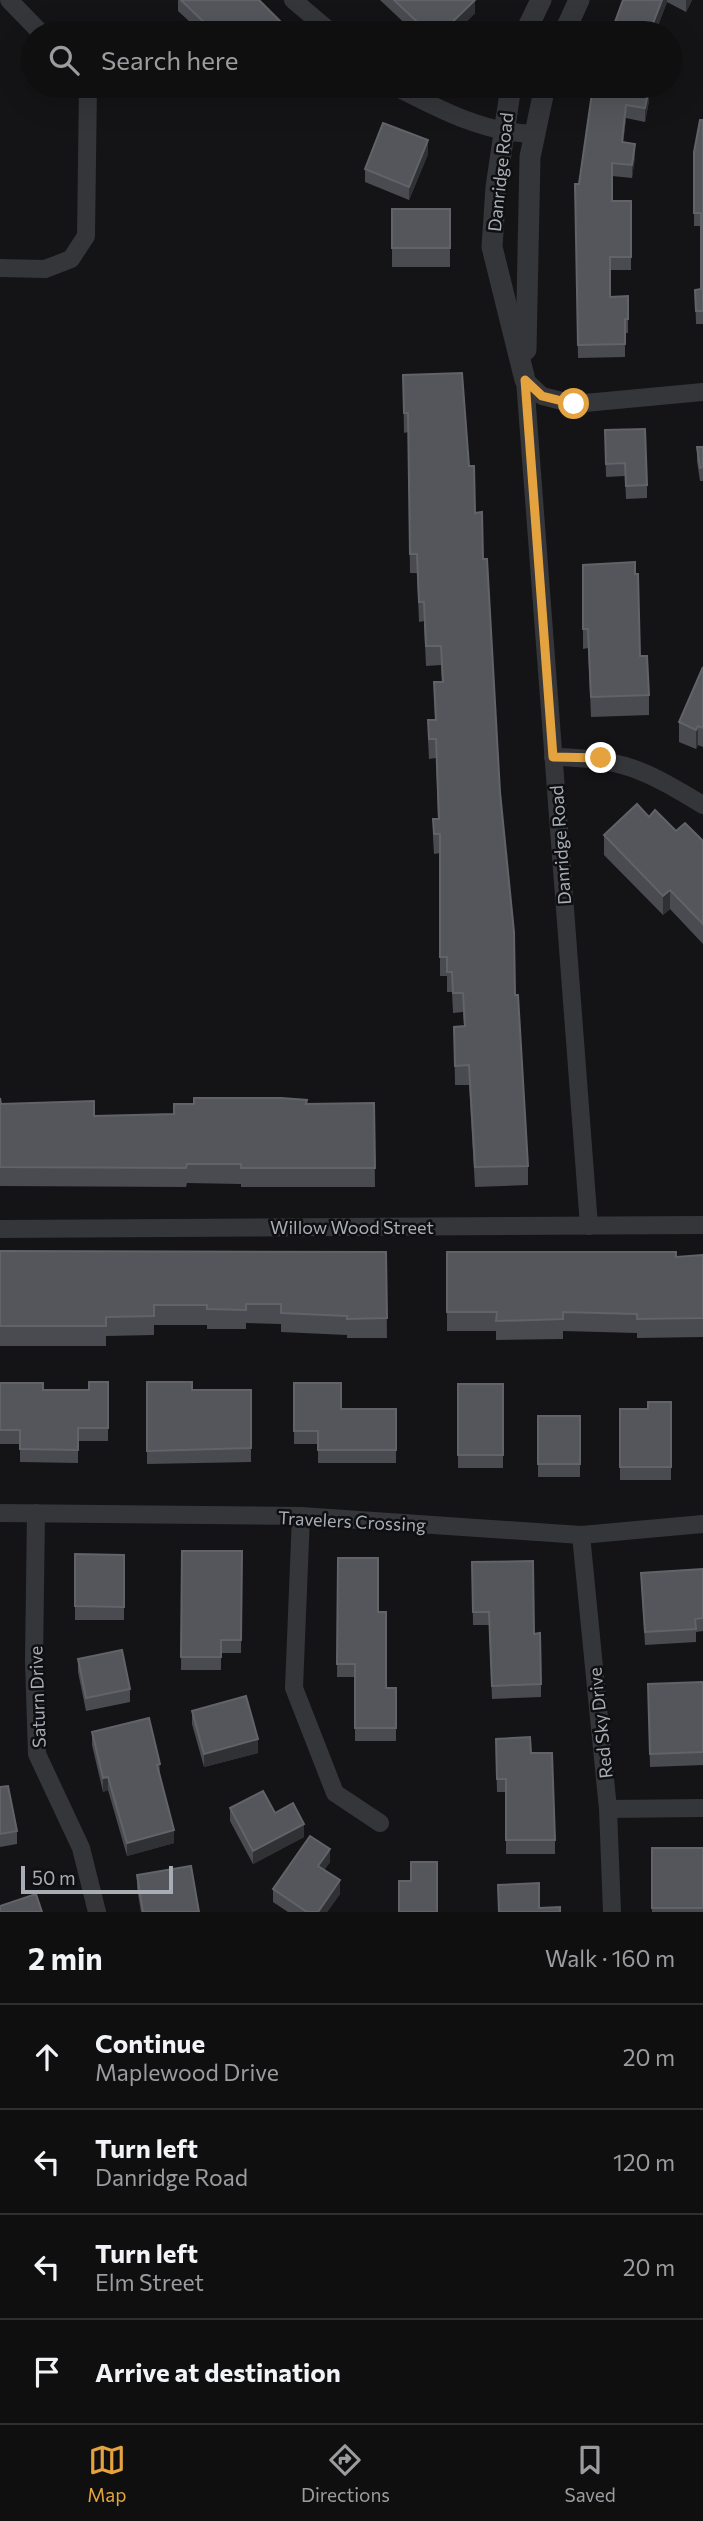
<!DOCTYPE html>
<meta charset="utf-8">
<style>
body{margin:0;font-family:Commissioner,sans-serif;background:#1d1d1e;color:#f1f3f6}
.scale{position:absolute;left:21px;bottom:18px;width:152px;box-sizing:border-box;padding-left:7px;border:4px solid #a7acb5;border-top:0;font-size:19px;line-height:24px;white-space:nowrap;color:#a7acb5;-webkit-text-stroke:5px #0f0f11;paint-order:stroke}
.stop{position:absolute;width:21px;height:21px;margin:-16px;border:5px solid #e4a33e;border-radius:50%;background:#fff}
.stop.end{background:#e4a33e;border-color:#fff;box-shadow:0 2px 7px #0008}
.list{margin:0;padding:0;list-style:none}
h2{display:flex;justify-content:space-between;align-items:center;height:91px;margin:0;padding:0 28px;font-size:30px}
h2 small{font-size:23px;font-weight:400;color:#9b9c9f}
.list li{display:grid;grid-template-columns:46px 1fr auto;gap:21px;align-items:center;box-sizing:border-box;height:105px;padding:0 28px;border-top:2px solid #2f2f30}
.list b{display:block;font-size:26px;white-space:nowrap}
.list p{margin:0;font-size:23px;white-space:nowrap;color:#9b9c9f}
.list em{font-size:23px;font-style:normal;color:#9b9c9f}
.icon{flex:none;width:38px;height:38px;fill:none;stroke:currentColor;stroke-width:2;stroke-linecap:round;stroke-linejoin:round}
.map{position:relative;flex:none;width:703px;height:1912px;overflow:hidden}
.search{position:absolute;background:#0f0f10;box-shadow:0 7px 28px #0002;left:21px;right:21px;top:21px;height:77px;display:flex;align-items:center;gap:18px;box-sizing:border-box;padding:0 24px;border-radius:38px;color:#9b9c9f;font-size:26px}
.sheet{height:511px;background:#0f0f10}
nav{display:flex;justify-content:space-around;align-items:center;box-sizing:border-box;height:98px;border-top:2px solid #2f2f30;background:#0f0f10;font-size:19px;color:#9b9c9f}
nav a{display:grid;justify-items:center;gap:4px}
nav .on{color:#e4a33e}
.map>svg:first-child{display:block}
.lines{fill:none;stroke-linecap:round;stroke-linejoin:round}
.minor{stroke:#35363a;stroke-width:18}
.tertiary{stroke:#35363a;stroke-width:21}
.wall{fill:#4a4b51}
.shaded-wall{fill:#303135}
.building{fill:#54565b;stroke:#616369;stroke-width:2}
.route{stroke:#e4a33e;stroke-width:9}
.labels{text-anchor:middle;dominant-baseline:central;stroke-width:5;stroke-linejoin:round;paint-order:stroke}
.street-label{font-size:18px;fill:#a7acb5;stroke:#0f0f11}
</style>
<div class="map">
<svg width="703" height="1912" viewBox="0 0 703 1912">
<rect width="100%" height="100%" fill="#141416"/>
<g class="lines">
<g class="minor">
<polyline points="9,0 41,33"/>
<polyline points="293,0 332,33"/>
<path d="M 394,86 C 439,109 483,133 534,134"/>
<polyline points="0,268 45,269 71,259 86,236 88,86"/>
<polyline points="525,380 589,1226"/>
<polyline points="525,380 542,396 574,404 703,392"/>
<path d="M 553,757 C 623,758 645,770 703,805"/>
<polyline points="0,1229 703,1225"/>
<polyline points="0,1513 301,1516 581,1535 703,1524"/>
<polyline points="36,1513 34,1661 37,1754 81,1848 97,1912"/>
<polyline points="301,1516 294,1688 335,1793 380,1823"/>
<polyline points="581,1535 608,1809 612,1912"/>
<polyline points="608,1809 703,1808"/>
</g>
<g class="tertiary">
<polyline points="525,33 541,0"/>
<polyline points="564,33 579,0"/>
<polyline points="511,86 496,187 492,247 525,380"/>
<polyline points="526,350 530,157 545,86"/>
</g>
</g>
<g class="wall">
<polygon points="178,0 259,0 290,33 202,33 178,11"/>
<polygon points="380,0 475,0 475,13 455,33 415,33"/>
<polygon points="623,0 692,0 686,12 667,2 657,28 611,33"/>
<polygon points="593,86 649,101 645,122 626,118 623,143 635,157 632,178 612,176 612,201 631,201 631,270 610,270 610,297 628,296 628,333 625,333 625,357 578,358 575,184 579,184"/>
<polygon points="703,120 703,324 696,324 695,290 701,289 701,226 694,226 694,152"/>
<polygon points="428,154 409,200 365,182 365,169"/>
<rect x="392" y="209" width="58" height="58"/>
<polygon points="403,375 469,466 475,513 483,559 528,1166 528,1185 475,1187 469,1085 455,1085 454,1027 464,1026 463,1012 453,1013 452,992 447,992 447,976 440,976 440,853 434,854 433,838 433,819 438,819 436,758 429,759 428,740 428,720 435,720 434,682 442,682 441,665 426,666 424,621 419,622 417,573 410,573 408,432 404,433"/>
<polygon points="605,430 647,485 647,498 626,499 625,476 606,477"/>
<polygon points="697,447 703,447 703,481 700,481 697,461"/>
<polygon points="583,565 640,656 649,695 649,715 591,717 588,648 583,649"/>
<polygon points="703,667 703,747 698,745 696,749 679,742 679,722"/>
<polygon points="649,817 676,831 703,841 703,944 670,909 663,915 604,855 604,835"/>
<polygon points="0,1098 1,1104 94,1116 174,1114 306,1104 374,1103 375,1187 241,1187 241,1184 187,1183 186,1187 0,1186"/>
<polygon points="0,1251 386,1252 387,1338 347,1338 347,1335 281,1332 281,1324 246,1323 246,1329 207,1329 207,1325 154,1325 154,1335 106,1336 106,1346 0,1346"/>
<polygon points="447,1252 676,1257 703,1255 703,1337 637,1338 637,1333 563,1331 563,1339 496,1340 496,1331 447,1331"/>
<polygon points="108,1382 108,1441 78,1441 78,1463 20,1462 20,1444 0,1444 0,1383 43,1390 89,1390"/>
<polygon points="147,1382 192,1390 251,1390 251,1462 147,1464"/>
<polygon points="294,1383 341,1409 396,1409 396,1463 318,1463 318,1444 294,1444"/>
<rect x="458" y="1384" width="45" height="84"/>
<polygon points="671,1402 671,1480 620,1480 620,1409 648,1409"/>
<rect x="538" y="1416" width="42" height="61"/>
<polygon points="182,1551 242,1551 241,1653 221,1653 221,1670 181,1670"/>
<polygon points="75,1554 124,1555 124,1620 75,1620"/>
<polygon points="338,1558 378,1612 386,1688 396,1688 396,1741 355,1741 355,1677 337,1677"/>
<polygon points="472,1562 534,1634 541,1684 541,1697 492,1699 489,1625 473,1625"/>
<polygon points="703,1569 703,1631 696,1632 696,1642 645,1645 641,1573"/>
<polygon points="78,1659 130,1689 130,1702 86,1711 78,1672"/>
<polygon points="703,1682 703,1765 650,1767 648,1684"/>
<polygon points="192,1711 258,1753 204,1767 192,1724"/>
<polygon points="92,1732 174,1843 127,1856 108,1790 103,1792 92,1745"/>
<polygon points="496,1752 531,1753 555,1840 555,1854 506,1854 506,1792 497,1792"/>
<polygon points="0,1787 17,1831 17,1844 0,1847"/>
<polygon points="230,1808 275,1813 304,1837 253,1864 230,1821"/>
<rect x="652" y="1848" width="51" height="64"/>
<polygon points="330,1862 324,1870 340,1894 327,1912 288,1912 273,1902 273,1889"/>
<polygon points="137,1875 199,1912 141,1912 137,1888"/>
</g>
<g class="shaded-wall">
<polygon points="475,0 475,13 455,33 441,33"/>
<polygon points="662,0 667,0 667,2 655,33 652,26"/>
<polygon points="686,0 692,0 686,12"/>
<polygon points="649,88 649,101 645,122 645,108"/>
<polygon points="626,105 626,118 622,156 622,142"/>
<polygon points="428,140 428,154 409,200 409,187"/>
<polygon points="635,144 635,157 632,178 632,165"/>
<polygon points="698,726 698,745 696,749 696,730"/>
<polygon points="670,890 670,909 663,915 663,896"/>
<polygon points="258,1739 258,1753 204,1767 204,1754"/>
<polygon points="160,1764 160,1777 157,1765"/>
<polygon points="108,1777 108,1790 103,1792 103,1778"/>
<polygon points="304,1824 304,1837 253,1864 253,1851"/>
<polygon points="174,1830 174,1843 127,1856 127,1843"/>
<polygon points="330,1849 330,1862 318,1879 318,1866"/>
<polygon points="340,1880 340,1894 327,1912 318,1912"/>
</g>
<g class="building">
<polygon points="181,0 259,0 290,31 288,33 215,33"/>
<polygon points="394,0 475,0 441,33 429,33"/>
<polygon points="623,0 662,0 652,26 667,32 666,33 611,33"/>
<polygon points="593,86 637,86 649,88 645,108 626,105 622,142 635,144 632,165 612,163 612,201 631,201 631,257 610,257 610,297 628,296 628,319 625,319 625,344 578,345 575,184 579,184"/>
<polygon points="700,120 703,120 703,311 696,311 695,290 701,289 701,213 694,213 694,152"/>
<polygon points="383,123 428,140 409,187 365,169"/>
<rect x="392" y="209" width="58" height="39"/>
<polygon points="462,373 469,466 474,466 475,513 482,512 483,559 487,559 500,792 514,932 515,995 518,995 528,1166 475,1167 469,1065 455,1066 454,1027 465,1026 463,993 453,993 452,972 447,972 447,957 440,957 440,834 434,834 433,819 439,819 436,739 429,739 428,720 436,720 434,682 443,682 441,646 426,646 424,602 419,602 417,554 410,554 408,413 404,413 403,375"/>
<polygon points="645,429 647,485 626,486 625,463 606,464 605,430"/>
<polygon points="697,447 703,447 703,467 700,468"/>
<polygon points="635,562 635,574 638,574 640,656 647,656 649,695 591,697 588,629 583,629 583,565"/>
<polygon points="703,667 703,728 698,726 696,730 679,722"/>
<polygon points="637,804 649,817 655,810 676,831 685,823 703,841 703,924 670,890 663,896 604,835"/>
<polygon points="0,1098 1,1104 94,1101 94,1116 174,1114 174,1104 194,1104 194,1098 281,1098 307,1100 306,1104 374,1103 375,1168 241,1168 241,1164 187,1164 186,1168 0,1167"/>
<polygon points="0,1251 386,1252 387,1318 347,1319 347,1316 281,1313 281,1304 246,1304 246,1310 207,1309 207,1305 154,1305 154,1316 106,1317 106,1326 0,1326"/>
<polygon points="447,1252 676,1252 676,1257 703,1255 703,1318 637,1319 637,1314 563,1312 563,1319 496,1321 497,1312 447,1312"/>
<polygon points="89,1382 108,1382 108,1428 78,1428 78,1450 20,1449 20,1430 0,1430 0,1383 43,1383 43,1390 89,1390"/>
<polygon points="147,1382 192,1382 192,1390 251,1390 251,1448 147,1451"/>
<polygon points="294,1383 341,1383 341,1409 396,1409 396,1450 318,1450 318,1431 294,1431"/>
<rect x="458" y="1384" width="45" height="71"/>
<polygon points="648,1402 671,1402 671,1467 620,1467 620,1409 648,1409"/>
<rect x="538" y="1416" width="42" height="48"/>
<polygon points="182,1551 242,1551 241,1640 221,1640 221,1657 181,1657"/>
<polygon points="75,1554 124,1555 124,1607 75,1606"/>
<polygon points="338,1558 378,1558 378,1612 386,1612 386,1688 396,1688 396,1728 355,1728 355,1664 337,1664"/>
<polygon points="533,1561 534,1634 540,1633 541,1684 492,1686 489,1612 473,1612 472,1562"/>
<polygon points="703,1569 703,1618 695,1619 696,1629 645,1632 641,1573"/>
<polygon points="122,1650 130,1689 86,1698 78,1659"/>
<polygon points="703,1682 703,1752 650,1754 648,1684"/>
<polygon points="246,1696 258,1739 204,1754 192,1711"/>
<polygon points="149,1718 160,1764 157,1765 174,1830 127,1843 108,1777 103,1778 92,1732"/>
<polygon points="530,1737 531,1753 552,1753 555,1840 506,1840 506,1779 497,1779 496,1739"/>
<polygon points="8,1786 17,1831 0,1834 0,1787"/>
<polygon points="263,1791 275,1813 293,1803 304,1824 253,1851 230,1808"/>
<polygon points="310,1836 330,1849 318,1866 340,1880 318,1912 307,1912 273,1889"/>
<rect x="652" y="1848" width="51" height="60"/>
<polygon points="411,1862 437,1862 437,1912 399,1912 399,1881 411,1881"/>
<polygon points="191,1866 199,1912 143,1912 137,1875"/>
<polygon points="539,1883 539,1908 560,1907 560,1912 499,1912 498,1885"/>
<polygon points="36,1894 42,1912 0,1912 0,1906"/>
</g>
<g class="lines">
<polyline class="route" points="574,404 542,396 525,380 553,757 601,758"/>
</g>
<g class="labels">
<g class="street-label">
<text transform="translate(500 172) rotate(-84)">Danridge Road</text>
<text transform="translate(560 845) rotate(-94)">Danridge Road</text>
<text x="352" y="1227">Willow Wood Street</text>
<text transform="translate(352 1521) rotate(3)">Travelers Crossing</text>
<text transform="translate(37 1697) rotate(-92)">Saturn Drive</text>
<text transform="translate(600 1723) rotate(-96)">Red Sky Drive</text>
</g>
</g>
</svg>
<div class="scale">50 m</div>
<div class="stop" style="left:574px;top:404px"></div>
<div class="stop end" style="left:601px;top:758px"></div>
<div class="search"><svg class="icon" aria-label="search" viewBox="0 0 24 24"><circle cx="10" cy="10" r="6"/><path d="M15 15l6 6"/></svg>Search here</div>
</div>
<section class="sheet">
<h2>2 min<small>Walk · 160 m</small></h2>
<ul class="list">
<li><svg class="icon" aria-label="ahead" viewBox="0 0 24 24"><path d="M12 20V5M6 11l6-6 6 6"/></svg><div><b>Continue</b><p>Maplewood Drive</p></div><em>20 m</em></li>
<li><svg class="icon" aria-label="left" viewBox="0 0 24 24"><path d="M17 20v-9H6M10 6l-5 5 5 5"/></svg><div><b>Turn left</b><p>Danridge Road</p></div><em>120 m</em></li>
<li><svg class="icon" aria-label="left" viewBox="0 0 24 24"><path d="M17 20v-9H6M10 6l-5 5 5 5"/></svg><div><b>Turn left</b><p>Elm Street</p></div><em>20 m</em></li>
<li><svg class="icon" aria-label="arrive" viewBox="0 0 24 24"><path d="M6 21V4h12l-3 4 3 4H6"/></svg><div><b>Arrive at destination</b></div></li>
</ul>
</section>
<nav>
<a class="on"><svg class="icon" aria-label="map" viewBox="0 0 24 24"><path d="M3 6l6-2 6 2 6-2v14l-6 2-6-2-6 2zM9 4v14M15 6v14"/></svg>Map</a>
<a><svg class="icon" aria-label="directions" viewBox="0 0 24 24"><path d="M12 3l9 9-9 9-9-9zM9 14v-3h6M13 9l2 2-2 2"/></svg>Directions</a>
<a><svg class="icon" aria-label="saved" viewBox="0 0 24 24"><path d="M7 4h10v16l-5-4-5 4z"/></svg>Saved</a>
</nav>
